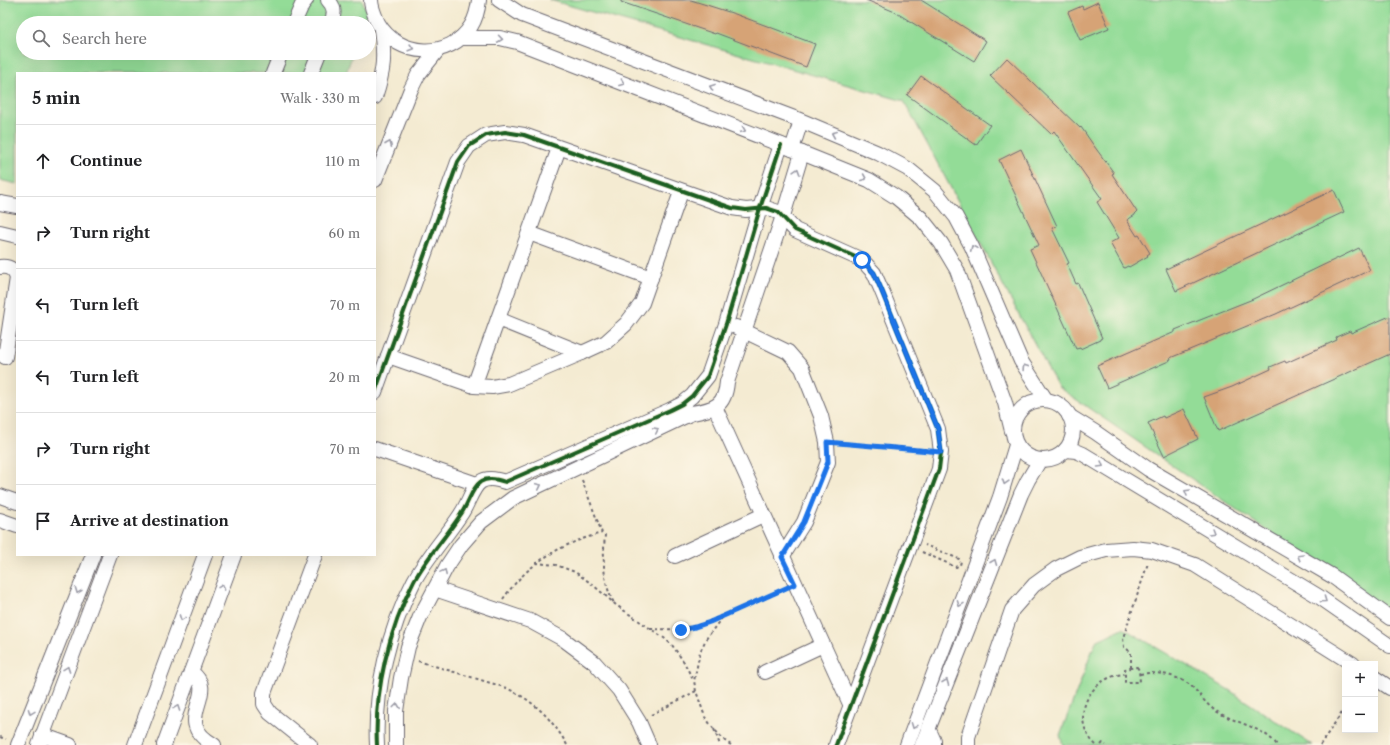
<!DOCTYPE html>
<meta charset="utf-8">
<style>
body{margin:0;font-family:"Libre Caslon Text",serif;background:#f2f2f2;color:#202124}
.controls{position:absolute;right:12px;bottom:12px;display:grid;overflow:hidden;border-radius:0px;box-shadow:0 4px 16px #0002}
.controls button{width:36px;height:36px;display:grid;place-items:center;padding:0;border:0;border-bottom:1px solid #e0e0e0;background:#fff;color:#202124;font:20px sans-serif}
.stop{position:absolute;width:12px;height:12px;margin:-9px;border:3px solid #1a73e8;border-radius:50%;background:#fff}
.stop.end{background:#1a73e8;border-color:#fff;box-shadow:0 1px 4px #0008}
.list{margin:0;padding:0;list-style:none}
h2{display:flex;justify-content:space-between;align-items:center;height:52px;margin:0;padding:0 16px;font-size:17px}
h2 small{font-size:13px;font-weight:400;color:#757577}
.list li{display:grid;grid-template-columns:26px 1fr auto;gap:12px;align-items:center;box-sizing:border-box;height:72px;padding:0 16px;border-top:1px solid #e0e0e0}
.list b{display:block;font-size:15px;white-space:nowrap}
.list em{font-size:13px;font-style:normal;color:#757577}
.icon{flex:none;width:22px;height:22px;fill:none;stroke:currentColor;stroke-width:2;stroke-linecap:round;stroke-linejoin:round}
.map{position:relative;flex:none;width:1390px;height:745px;overflow:hidden}
.search{position:absolute;background:#fff;box-shadow:0 4px 16px #0002;left:16px;top:16px;width:360px;height:44px;display:flex;align-items:center;gap:10px;box-sizing:border-box;padding:0 14px;border-radius:22px;color:#757577;font-size:15px}
.panel{position:absolute;background:#fff;box-shadow:0 4px 16px #0002;left:16px;top:72px;width:360px;height:484px;border-radius:0px}
.map>svg:first-child{display:block}
.green{fill:#93dc97;stroke:#5a7f69}
.building{fill:#d6a376}
.lines{fill:none;stroke-linecap:round;stroke-linejoin:round}
.minor-casing{stroke:#6c6870;stroke-width:16}
.path{stroke:#6c6870;stroke-width:2;stroke-dasharray:3 3;stroke-linecap:butt}
.minor{stroke:#fff;stroke-width:14}
.cycleway-casing{stroke:#fcf5e5;stroke-width:6}
.cycleway{stroke:#1b5e20;stroke-width:4}
.oneway{stroke:#9c9ca7}
.route{stroke:#1a73e8;stroke-width:5}
</style>
<div class="map">
<svg width="1390" height="745" viewBox="0 0 1390 745">
<rect width="100%" height="100%" fill="#fcf5e5"/>
<filter id="ink" filterUnits="userSpaceOnUse"><feTurbulence type="fractalNoise" baseFrequency=".025" numOctaves="2"/><feDisplacementMap in="SourceGraphic" scale="8" xChannelSelector="R" yChannelSelector="G"/><feConvolveMatrix kernelMatrix="1 2 1 2 8 2 1 2 1" color-interpolation-filters="sRGB"/></filter>
<filter id="wash" filterUnits="userSpaceOnUse"><feTurbulence type="fractalNoise" baseFrequency=".012" numOctaves="4" result="noise"/><feDisplacementMap in="SourceGraphic" scale="16" xChannelSelector="R" yChannelSelector="G"/><feGaussianBlur stdDeviation="0.9" result="paint"/><feColorMatrix in="noise" values="0 0 0 0 0 0 0 0 0 0 0 0 0 0 0 0 0 1.4 0 .05"/><feComposite in="paint" operator="in"/></filter>
<g filter="url(#wash)">
<rect width="100%" height="100%" fill="#f4ebd2"/>
<g class="green">
<polygon points="0,0 362,0 367,12 363,23 23,23 23,53 353,53 346,73 17,73 17,184 0,180"/>
<polygon points="550,0 1390,0 1390,615 1058,387 904,101"/>
<polygon points="1123,628 1229,690 1312,745 1063,745 1060,735 1096,641"/>
</g>
<g id="blocks">
<g class="building">
<polygon points="621,0 691,0 735,14 815,44 806,67 716,33 715,34 621,2"/>
<polygon points="866,0 921,0 986,41 974,61 895,12"/>
<polygon points="1098,2 1109,28 1080,40 1068,12 1082,6 1083,9"/>
<polygon points="1007,58 1080,128 1081,127 1094,146 1114,173 1112,174 1137,212 1135,214 1135,215 1127,220 1137,236 1139,235 1150,253 1147,255 1148,256 1129,267 1128,266 1124,268 1110,243 1119,238 1097,202 1102,199 1054,131 1051,134 990,76"/>
<polygon points="921,76 990,125 976,145 907,95"/>
<polygon points="1021,149 1057,226 1052,228 1069,263 1067,264 1076,284 1078,283 1102,338 1100,339 1100,340 1080,349 1080,348 1076,349 1030,249 1039,245 999,160"/>
<polygon points="1334,190 1344,212 1176,291 1166,269"/>
<polygon points="1359,248 1370,270 1276,314 1170,358 1171,360 1107,388 1097,366 1175,332 1175,330 1253,299"/>
<polygon points="1390,316 1390,354 1218,431 1204,397 1232,387 1271,369 1270,367 1285,361 1286,363 1337,340 1336,337 1350,331 1351,333"/>
<polygon points="1184,409 1198,439 1164,456 1148,423 1163,416 1164,418"/>
</g>
</g>
</g>
<g filter="url(#ink)">
<use href="#blocks" fill-opacity="0" stroke="#6c6870" stroke-width="1"/>
<g class="lines">
<defs>
<g id="minor">
<path d="M 328,0 C 335,7 335,14 331,23"/>
<path d="M 371,0 C 371,8 375,16 378,23 C 398,58 450,60 471,26 C 476,18 478,9 479,0"/>
<polyline points="499,0 522,15 797,119 878,153 908,169 935,191 956,217 972,247 1021,361 1046,400"/>
<polyline points="294,23 302,5 306,0"/>
<polyline points="461,38 500,38 517,42 792,149 869,180 896,197 921,218 941,243 957,270 1005,403 1012,431"/>
<polyline points="273,73 281,53"/>
<polyline points="311,73 319,53"/>
<path d="M 375,97 C 384,70 385,57 381,29"/>
<polyline points="792,149 801,121"/>
<polyline points="375,180 411,89 418,75 438,50"/>
<polyline points="0,203 17,206"/>
<polyline points="0,232 17,236"/>
<polyline points="529,233 651,278"/>
<path d="M 0,267 C 9,266 14,269 17,278 L 5,357"/>
<polyline points="498,319 582,353"/>
<polyline points="736,327 788,352 802,368 821,416 827,442 828,462 804,522 782,557"/>
<polyline points="388,356 474,386 492,387 509,384 582,353 606,342 626,324 642,303 681,192"/>
<polyline points="474,386 559,148"/>
<polyline points="375,392 458,162 469,146 486,135 505,132 524,135 732,208 746,210 766,208 778,212 795,230 862,260 874,273 881,289 938,429 941,452 939,469 836,745"/>
<circle cx="1043" cy="430" r="30"/>
<polyline points="715,407 851,706"/>
<polyline points="1069,416 1095,432 1148,469 1332,576 1390,618"/>
<polyline points="375,449 477,484"/>
<polyline points="1066,450 1076,451 1083,454 1318,596 1390,646"/>
<polyline points="0,496 17,502"/>
<polyline points="0,520 17,526"/>
<polyline points="675,556 763,515"/>
<polyline points="435,589 530,621 563,639 594,662 619,690 639,722 649,745"/>
<path d="M 191,672 C 222,693 169,720 214,745"/>
<polyline points="765,672 823,645"/>
<polyline points="1375,678 1390,688"/>
<polyline points="928,728 934,741 934,745"/>
<polyline points="42,735 70,745"/>
<polyline points="18,745 93,555"/>
<polyline points="39,745 110,555"/>
<polyline points="135,745 205,555"/>
<polyline points="164,745 234,555"/>
<polyline points="310,745 270,713 264,704 264,693 315,555"/>
<path d="M 377,745 C 374,691 389,629 414,581 C 427,557 446,537 461,514 C 474,495 473,470 505,482 L 670,410 L 682,404 L 692,396 L 708,376 L 726,324 L 760,208 L 781,145"/>
<path d="M 396,745 L 396,711 L 401,678 L 408,647 L 420,617 L 447,566 L 461,545 L 481,522 L 513,498 L 692,413 C 715,409 725,406 727,382 L 783,216 L 802,153"/>
<polyline points="907,745 1000,497 1016,445"/>
<polyline points="922,745 1021,494 1028,480 1040,460"/>
<polyline points="968,745 968,737 1012,610 1034,585 1056,569 1080,557 1106,550 1133,548 1152,550 1195,565 1353,664"/>
</g>
</defs>
<use href="#minor" class="minor-casing"/>
<g class="path">
<polyline points="840,443 927,450"/>
<path d="M 582,480 L 602,533 L 605,535 C 603,557 602,582 614,603"/>
<polyline points="922,552 956,567 960,565 961,561 959,559 925,545"/>
<polyline points="536,563 556,565 575,572 592,584 616,605 664,638 672,645 684,662 693,680"/>
<path d="M 503,599 C 528,563 560,544 602,533"/>
<path d="M 650,629 C 678,630 696,629 721,616"/>
<path d="M 418,661 L 504,687 C 532,699 552,718 567,745"/>
<polygon points="1137,667 1139,670 1140,682 1125,682 1125,669"/>
<polyline points="1131,668 1131,652 1124,647 1123,638 1148,563"/>
<path d="M 1140,674 C 1153,672 1166,673 1179,679 C 1196,685 1200,699 1213,709 C 1232,723 1263,726 1277,745"/>
<polyline points="651,715 696,691"/>
<polyline points="714,729 720,745"/>
<polyline points="0,737 6,739"/>
<polyline points="731,745 725,741 713,728 705,717 696,691 694,681 700,652 706,639 723,616 785,589"/>
<path d="M 1096,745 C 1068,719 1089,677 1124,674"/>
<polyline points="1101,745 1103,743 1106,745"/>
<polyline points="1172,745 1179,745"/>
<polyline points="1320,745 1345,708"/>
</g>
<use href="#minor" class="minor"/>
<defs>
<g id="cycleway">
<polyline points="375,392 458,162 469,146 486,135 505,132 524,135 732,208 746,210 766,208 778,212 795,230 862,260 874,273 881,289 938,429 941,452 939,469 836,745"/>
<path d="M 377,745 C 374,691 389,629 414,581 C 427,557 446,537 461,514 C 474,495 473,470 505,482 L 670,410 L 682,404 L 692,396 L 708,376 L 726,324 L 760,208 L 781,145"/>
</g>
</defs>
<use href="#cycleway" class="cycleway-casing"/>
<use href="#cycleway" class="cycleway"/>
</g>
<defs><path id="oneway-chevron" d="M-2-3.5L2.5 0L-2 3.5" fill="none" stroke-width="1.6" stroke-linecap="round" stroke-linejoin="round"/></defs>
<g class="oneway">
<use href="#oneway-chevron" transform="translate(500 39) rotate(8)"/>
<use href="#oneway-chevron" transform="translate(411 48) rotate(16)"/>
<use href="#oneway-chevron" transform="translate(622 83) rotate(21)"/>
<use href="#oneway-chevron" transform="translate(712 87) rotate(-160)"/>
<use href="#oneway-chevron" transform="translate(743 130) rotate(21)"/>
<use href="#oneway-chevron" transform="translate(834 134) rotate(-157)"/>
<use href="#oneway-chevron" transform="translate(389 144) rotate(-68)"/>
<use href="#oneway-chevron" transform="translate(797 171) rotate(-72)"/>
<use href="#oneway-chevron" transform="translate(864 178) rotate(23)"/>
<use href="#oneway-chevron" transform="translate(973 248) rotate(-115)"/>
<use href="#oneway-chevron" transform="translate(1025 367) rotate(-122)"/>
<use href="#oneway-chevron" transform="translate(656 430) rotate(-26)"/>
<use href="#oneway-chevron" transform="translate(1101 465) rotate(31)"/>
<use href="#oneway-chevron" transform="translate(1005 482) rotate(108)"/>
<use href="#oneway-chevron" transform="translate(539 486) rotate(-25)"/>
<use href="#oneway-chevron" transform="translate(1187 492) rotate(-150)"/>
<use href="#oneway-chevron" transform="translate(1212 532) rotate(31)"/>
<use href="#oneway-chevron" transform="translate(1300 557) rotate(-150)"/>
<use href="#oneway-chevron" transform="translate(994 562) rotate(-68)"/>
<use href="#oneway-chevron" transform="translate(444 572) rotate(-62)"/>
<use href="#oneway-chevron" transform="translate(222 587) rotate(-70)"/>
<use href="#oneway-chevron" transform="translate(78 591) rotate(111)"/>
<use href="#oneway-chevron" transform="translate(1324 600) rotate(35)"/>
<use href="#oneway-chevron" transform="translate(960 604) rotate(111)"/>
<use href="#oneway-chevron" transform="translate(182 618) rotate(110)"/>
<use href="#oneway-chevron" transform="translate(67 669) rotate(-70)"/>
<use href="#oneway-chevron" transform="translate(946 682) rotate(-68)"/>
<use href="#oneway-chevron" transform="translate(397 706) rotate(-83)"/>
<use href="#oneway-chevron" transform="translate(177 708) rotate(-70)"/>
<use href="#oneway-chevron" transform="translate(31 712) rotate(111)"/>
<use href="#oneway-chevron" transform="translate(914 726) rotate(111)"/>
</g>
</g>
<g class="lines" filter="url(#ink)">
<polyline class="route" points="681,630 695,627 710,622 795,584 782,557 804,522 828,462 827,442 941,452 938,429 881,289 874,273 862,260"/>
</g>
</svg>
<div class="controls">
<button>+</button>
<button>−</button>
</div>
<div class="stop" style="left:862px;top:260px"></div>
<div class="stop end" style="left:681px;top:630px"></div>
<div class="search"><svg class="icon" aria-label="search" viewBox="0 0 24 24"><circle cx="10" cy="10" r="6"/><path d="M15 15l6 6"/></svg>Search here</div>
<section class="panel">
<h2>5 min<small>Walk · 330 m</small></h2>
<ul class="list">
<li><svg class="icon" aria-label="ahead" viewBox="0 0 24 24"><path d="M12 20V5M6 11l6-6 6 6"/></svg><div><b>Continue</b></div><em>110 m</em></li>
<li><svg class="icon" aria-label="right" viewBox="0 0 24 24"><path d="M7 20v-9h11M14 6l5 5-5 5"/></svg><div><b>Turn right</b></div><em>60 m</em></li>
<li><svg class="icon" aria-label="left" viewBox="0 0 24 24"><path d="M17 20v-9H6M10 6l-5 5 5 5"/></svg><div><b>Turn left</b></div><em>70 m</em></li>
<li><svg class="icon" aria-label="left" viewBox="0 0 24 24"><path d="M17 20v-9H6M10 6l-5 5 5 5"/></svg><div><b>Turn left</b></div><em>20 m</em></li>
<li><svg class="icon" aria-label="right" viewBox="0 0 24 24"><path d="M7 20v-9h11M14 6l5 5-5 5"/></svg><div><b>Turn right</b></div><em>70 m</em></li>
<li><svg class="icon" aria-label="arrive" viewBox="0 0 24 24"><path d="M6 21V4h12l-3 4 3 4H6"/></svg><div><b>Arrive at destination</b></div></li>
</ul>
</section>
</div>
